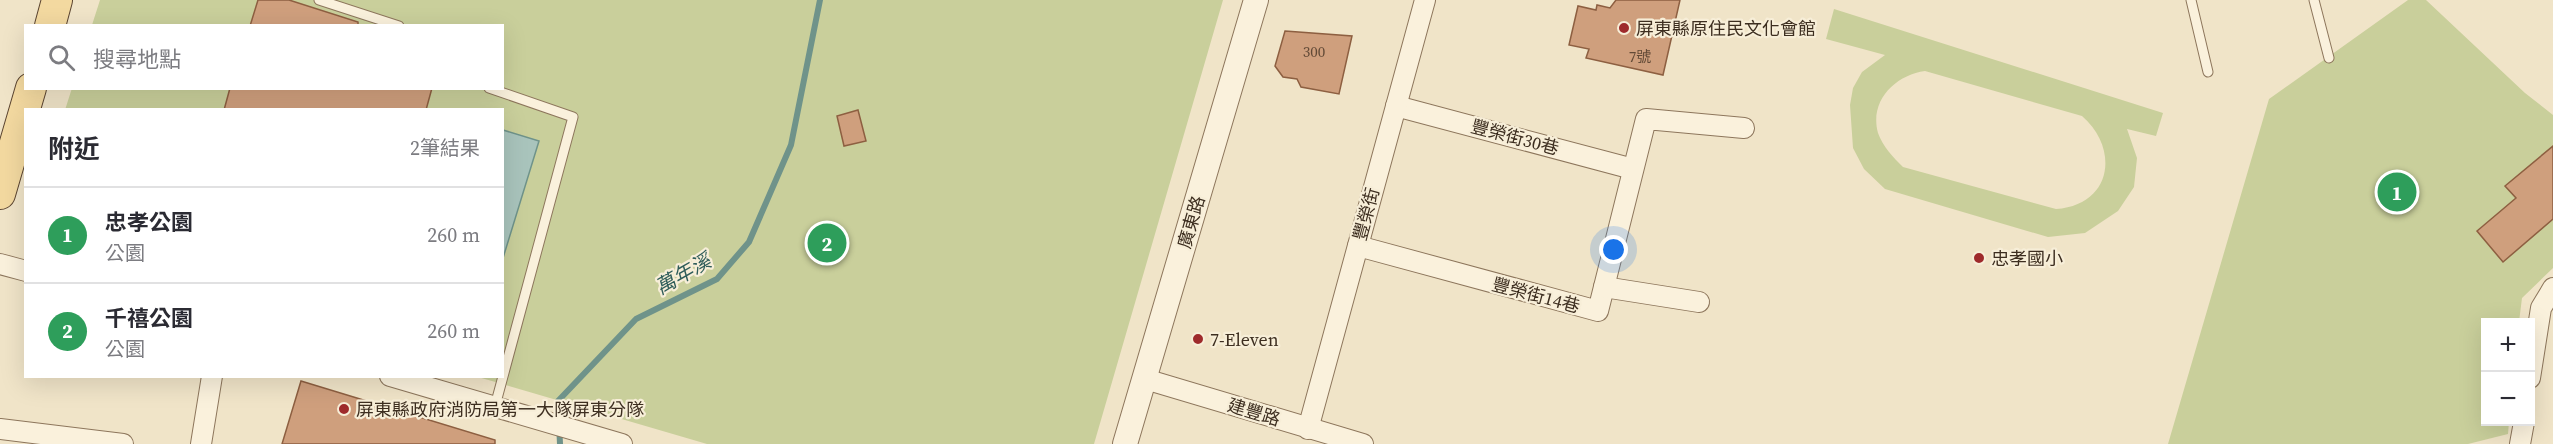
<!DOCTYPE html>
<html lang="zh-TW">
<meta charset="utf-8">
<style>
body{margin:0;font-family:"Source Serif 4","Noto Sans TC",serif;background:#f7f7f7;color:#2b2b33}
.controls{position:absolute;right:18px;bottom:18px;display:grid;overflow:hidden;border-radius:0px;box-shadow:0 6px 24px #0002}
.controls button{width:54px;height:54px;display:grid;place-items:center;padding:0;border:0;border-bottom:2px solid #e1e1e2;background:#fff;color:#2b2b33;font:30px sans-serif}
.you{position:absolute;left:1614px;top:250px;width:21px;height:21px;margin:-15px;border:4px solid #fff;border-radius:50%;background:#1a73e8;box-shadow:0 0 0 9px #1a73e833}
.badge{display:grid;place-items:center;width:39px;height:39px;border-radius:50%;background:#9e2a2b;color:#fff;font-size:20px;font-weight:700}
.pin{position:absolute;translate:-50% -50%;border:3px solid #fff;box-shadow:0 2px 6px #0006}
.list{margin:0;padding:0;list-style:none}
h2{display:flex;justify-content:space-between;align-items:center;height:78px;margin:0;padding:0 24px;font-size:26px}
h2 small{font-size:20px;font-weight:400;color:#7c7c81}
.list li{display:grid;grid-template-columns:39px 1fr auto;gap:18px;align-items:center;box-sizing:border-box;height:96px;padding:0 24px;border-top:2px solid #e1e1e2}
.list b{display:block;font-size:22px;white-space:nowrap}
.list p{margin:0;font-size:20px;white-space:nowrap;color:#7c7c81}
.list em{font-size:20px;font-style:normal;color:#7c7c81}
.icon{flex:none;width:33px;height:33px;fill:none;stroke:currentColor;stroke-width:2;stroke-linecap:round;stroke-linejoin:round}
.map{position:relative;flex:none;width:2553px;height:444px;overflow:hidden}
.search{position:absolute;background:#fff;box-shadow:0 6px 24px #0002;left:24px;top:24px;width:480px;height:66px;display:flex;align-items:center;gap:15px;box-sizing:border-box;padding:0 21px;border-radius:0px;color:#7c7c81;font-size:22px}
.panel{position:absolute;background:#fff;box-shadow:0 6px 24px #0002;left:24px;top:108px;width:480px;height:270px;border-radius:0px}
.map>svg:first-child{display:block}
.green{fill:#c9cf9b;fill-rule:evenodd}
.water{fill:#a9c4bc;stroke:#6f938a;stroke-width:1.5}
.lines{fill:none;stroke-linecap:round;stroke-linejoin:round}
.stream{stroke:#6f938a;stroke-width:6}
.building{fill:#cf9f7d;stroke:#8d5f41;stroke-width:1.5}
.service-casing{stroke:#8d765c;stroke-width:11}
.minor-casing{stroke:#8d765c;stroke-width:22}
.tertiary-casing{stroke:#8d765c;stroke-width:26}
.primary-casing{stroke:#5b4430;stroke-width:32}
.service{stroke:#faf1dc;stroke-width:9}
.minor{stroke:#faf1dc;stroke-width:20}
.tertiary{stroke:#faf1dc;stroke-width:24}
.primary{stroke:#f3d9a0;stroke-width:30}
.poi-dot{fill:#9e2a2b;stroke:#f7eed8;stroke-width:2}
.labels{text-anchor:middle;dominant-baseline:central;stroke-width:4.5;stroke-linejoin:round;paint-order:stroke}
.number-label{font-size:15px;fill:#624a37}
.poi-label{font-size:18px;fill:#3d2e20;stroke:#f7eed8;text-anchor:start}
.street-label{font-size:18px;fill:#3d2e20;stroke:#f7eed8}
.water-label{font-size:20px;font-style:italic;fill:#2f5d5a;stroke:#f7eed8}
</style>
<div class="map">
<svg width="2553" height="444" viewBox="0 0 2553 444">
<rect width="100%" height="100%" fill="#f0e4c8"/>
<g class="green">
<polygon points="100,0 1223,0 1094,444 707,444 478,377 502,376 502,110 65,110 72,88 502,88 502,26 92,25"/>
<polygon points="2408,0 2426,0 2525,93 2553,115 2553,268 2522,298 2519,322 2486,322 2486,422 2509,422 2508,434 2468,444 2168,444 2269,99"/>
<path d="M 1834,9 L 2163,113 L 2156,136 L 2127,129 L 2137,158 L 2134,187 L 2118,211 L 2085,233 L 2048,237 L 1885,189 L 1864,169 L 1853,148 L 1850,105 L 1853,88 L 1862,72 L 1885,55 L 1826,39 ZM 1925,71 L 2082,116 C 2120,149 2112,205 2056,209 L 1903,167 C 1893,157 1883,147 1878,133 C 1869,100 1896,75 1925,71 Z"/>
</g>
<polygon class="water" points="503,130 539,141 503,258 502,130"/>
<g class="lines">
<polyline class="stream" points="560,444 558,401 636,319 717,279 749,242 791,145 820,0"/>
</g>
<g class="building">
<polygon points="258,0 289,0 358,22 358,26 250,26"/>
<polygon points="1616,0 1680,0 1663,75 1586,58 1589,49 1569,45 1578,6 1596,10 1597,5 1610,8"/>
<polygon points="1285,31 1352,36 1339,94 1301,87 1297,79 1283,77 1275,66"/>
<polygon points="230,88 432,88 426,110 224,110"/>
<polygon points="858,110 866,141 844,146 837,116"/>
<polygon points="2553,146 2553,219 2503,262 2477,231 2516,198 2505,186"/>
<polygon points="301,381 495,440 495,444 282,444"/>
</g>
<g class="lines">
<defs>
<g id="service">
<polyline points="319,0 399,26"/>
<polyline points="2191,0 2208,72"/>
<polyline points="2314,0 2329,58"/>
<polyline points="489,88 573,117 495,406"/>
</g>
<g id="minor">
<polyline points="1396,106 1633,169"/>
<polyline points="1358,246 1598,311 1646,119 1744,128"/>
<polyline points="0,264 26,271"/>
<polyline points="1604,287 1699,302"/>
<polyline points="390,376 622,444"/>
<polyline points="2530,378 2541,308 2553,288"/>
<polyline points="1145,379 1363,444"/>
<polyline points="0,429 123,444"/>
<polyline points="1308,429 1425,0"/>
<polyline points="201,444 212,376"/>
<polyline points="2520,444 2524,422"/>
</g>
<polyline id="tertiary" points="1125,444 1256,0"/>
<g id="primary">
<polyline points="50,26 57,0"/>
<polyline points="0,194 31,88"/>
</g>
</defs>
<use href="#service" class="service-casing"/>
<use href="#minor" class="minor-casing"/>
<use href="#tertiary" class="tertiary-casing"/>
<use href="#primary" class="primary-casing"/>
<use href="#service" class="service"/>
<use href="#minor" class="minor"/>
<use href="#tertiary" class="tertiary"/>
<use href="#primary" class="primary"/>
</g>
<g class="poi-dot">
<circle cx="1624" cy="28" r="6"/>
<circle cx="1979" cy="258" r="6"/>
<circle cx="1198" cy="339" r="6"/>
<circle cx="344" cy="409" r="6"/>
</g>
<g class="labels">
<g class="number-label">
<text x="1314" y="51">300</text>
<text x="1640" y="56">7號</text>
</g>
<g class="poi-label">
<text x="1636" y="28">屏東縣原住民文化會館</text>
<text x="1991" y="258">忠孝國小</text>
<text x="1210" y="339">7-Eleven</text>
<text x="356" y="409">屏東縣政府消防局第一大隊屏東分隊</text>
</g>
<g class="street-label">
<text transform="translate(1515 137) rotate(15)">豐榮街30巷</text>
<text transform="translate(1366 214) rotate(-75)">豐榮街</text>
<text transform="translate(1191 222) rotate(-74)">廣東路</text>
<text transform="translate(1536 295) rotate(15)">豐榮街14巷</text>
<text transform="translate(1254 412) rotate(17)">建豐路</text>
</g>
<g class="water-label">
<text transform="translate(683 274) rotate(-30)">萬年溪</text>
</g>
</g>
</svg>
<div class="controls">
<button>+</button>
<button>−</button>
</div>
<div class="you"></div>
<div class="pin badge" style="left:2397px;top:192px;background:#2e9e5b">1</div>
<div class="pin badge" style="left:827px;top:243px;background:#2e9e5b">2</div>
<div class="search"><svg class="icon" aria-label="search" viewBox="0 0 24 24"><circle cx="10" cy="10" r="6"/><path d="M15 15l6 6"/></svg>搜尋地點</div>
<section class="panel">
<h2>附近<small>2筆結果</small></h2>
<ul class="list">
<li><span class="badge" style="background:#2e9e5b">1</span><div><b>忠孝公園</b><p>公園</p></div><em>260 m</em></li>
<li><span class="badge" style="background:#2e9e5b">2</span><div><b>千禧公園</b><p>公園</p></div><em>260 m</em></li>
</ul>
</section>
</div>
